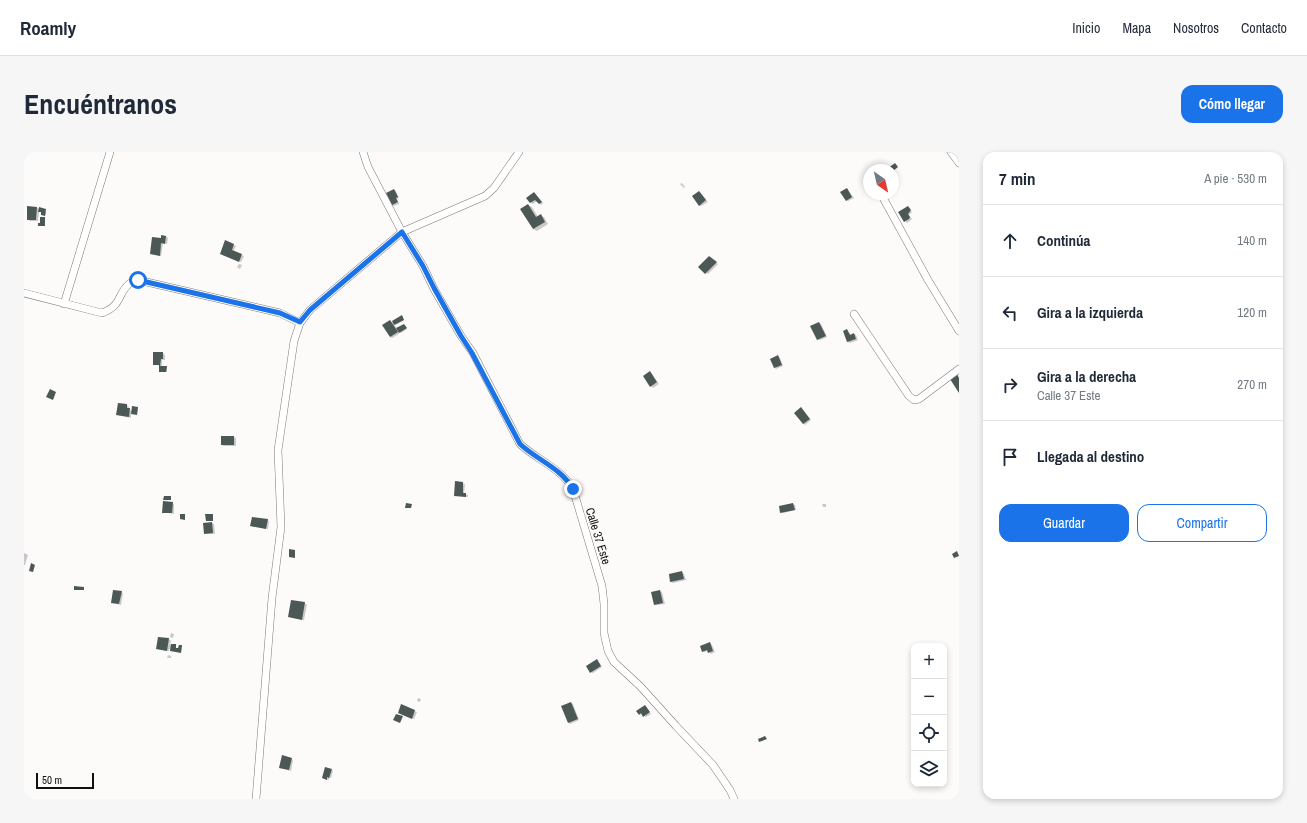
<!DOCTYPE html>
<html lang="es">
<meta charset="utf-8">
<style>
body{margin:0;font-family:"Archivo Narrow",sans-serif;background:#f6f6f7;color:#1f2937}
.controls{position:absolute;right:12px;bottom:12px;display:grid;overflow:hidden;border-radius:8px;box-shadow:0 2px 6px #0003}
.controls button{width:36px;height:36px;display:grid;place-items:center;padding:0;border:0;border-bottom:1px solid #e0e1e3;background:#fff;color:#1f2937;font:20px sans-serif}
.compass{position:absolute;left:839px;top:12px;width:36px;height:36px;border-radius:50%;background:#fff;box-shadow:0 2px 6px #0003;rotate:146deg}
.scale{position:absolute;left:12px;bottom:10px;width:58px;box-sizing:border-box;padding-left:4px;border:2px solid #130f0d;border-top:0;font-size:11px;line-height:14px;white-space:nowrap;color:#130f0d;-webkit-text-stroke:3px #fdfbfa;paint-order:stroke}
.stop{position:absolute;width:12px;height:12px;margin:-9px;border:3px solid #1a73e8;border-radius:50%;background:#fff}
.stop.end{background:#1a73e8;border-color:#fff;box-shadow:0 1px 4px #0008}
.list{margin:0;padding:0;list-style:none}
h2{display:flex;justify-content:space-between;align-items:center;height:52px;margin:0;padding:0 16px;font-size:17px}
h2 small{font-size:13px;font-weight:400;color:#747a83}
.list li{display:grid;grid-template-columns:26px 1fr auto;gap:12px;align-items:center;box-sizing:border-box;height:72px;padding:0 16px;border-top:1px solid #e0e1e3}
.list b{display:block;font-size:15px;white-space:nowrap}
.list p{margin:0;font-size:13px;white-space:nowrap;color:#747a83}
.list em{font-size:13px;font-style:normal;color:#747a83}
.actions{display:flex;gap:8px;padding:12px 16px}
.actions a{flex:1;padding:9px 0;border:1px solid #1a73e8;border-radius:12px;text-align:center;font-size:14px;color:#1a73e8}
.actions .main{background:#1a73e8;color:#fff}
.icon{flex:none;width:22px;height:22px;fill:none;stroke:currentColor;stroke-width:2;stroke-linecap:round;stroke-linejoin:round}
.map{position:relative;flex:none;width:935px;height:647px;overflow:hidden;border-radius:12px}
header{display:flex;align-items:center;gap:24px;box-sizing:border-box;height:56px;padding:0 20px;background:#fff;border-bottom:1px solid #e0e1e3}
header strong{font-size:19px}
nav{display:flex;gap:22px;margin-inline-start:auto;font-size:14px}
.intro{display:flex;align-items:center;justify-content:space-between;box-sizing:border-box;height:96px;padding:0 24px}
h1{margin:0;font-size:28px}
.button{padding:10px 18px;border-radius:12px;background:#1a73e8;color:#fff;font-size:14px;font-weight:700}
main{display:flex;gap:24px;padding:0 24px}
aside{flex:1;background:#fff;border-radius:12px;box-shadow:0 2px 6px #0003}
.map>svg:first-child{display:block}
.shadow{fill:#0003}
.building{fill:#4c5856}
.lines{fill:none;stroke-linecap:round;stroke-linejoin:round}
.minor-casing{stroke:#817771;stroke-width:8}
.minor{stroke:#fff;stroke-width:7}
.route{stroke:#1a73e8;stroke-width:5}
.labels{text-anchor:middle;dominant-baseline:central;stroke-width:4;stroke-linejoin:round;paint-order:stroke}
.street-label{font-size:12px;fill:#130f0d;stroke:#fdfbfa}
</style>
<header>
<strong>Roamly</strong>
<nav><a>Inicio</a><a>Mapa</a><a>Nosotros</a><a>Contacto</a></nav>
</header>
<div class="intro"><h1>Encuéntranos</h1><a class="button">Cómo llegar</a></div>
<main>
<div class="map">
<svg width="935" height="647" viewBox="0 0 935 647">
<rect width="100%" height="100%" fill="#fdfbfa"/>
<g class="shadow">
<polygon points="658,31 661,35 660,36 656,32"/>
<polygon points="823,37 830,46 824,49 822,48"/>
<polygon points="370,38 372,39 375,46 373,47 375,52 370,54 368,53"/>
<polygon points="676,40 684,50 677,54 675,53"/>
<polygon points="510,41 519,51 517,53 513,49 509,52 507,51"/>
<polygon points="504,53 508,55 514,65 517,64 520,65 524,72 513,79 509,77"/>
<polygon points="4,55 13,56 22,59 22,63 18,63 18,60 15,60 14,69 6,69 4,67"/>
<polygon points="884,56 888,60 885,63 888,67 887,68 883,71 875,60"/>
<polygon points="142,84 144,86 143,92 139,91 137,104 127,102 138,87"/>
<polygon points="202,90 212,94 209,100 220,104 217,110 199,103"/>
<polygon points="687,106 694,112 684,122 675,115"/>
<polygon points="215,112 218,113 216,117 213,115"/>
<polygon points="378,164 380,168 372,173 369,171 373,177 380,173 383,177 377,181 374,179 375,182 368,186 366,185 366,169 371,172"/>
<polygon points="795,171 797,172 803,185 796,188 794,187"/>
<polygon points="823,178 827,183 830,182 832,183 834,188 826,191 824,190"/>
<polygon points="139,201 141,203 141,208 138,208 138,215 143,215 143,220 136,220 136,214 130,212"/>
<polygon points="754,204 756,206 759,214 752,217 750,215"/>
<polygon points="626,221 635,232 629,236 627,234"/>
<polygon points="103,253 105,255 104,257 108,259 114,257 113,262 107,261 107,266 93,263"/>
<polygon points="777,257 787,268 781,273 779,271"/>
<polygon points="210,285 212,286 212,294 200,294 198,293"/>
<polygon points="432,330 441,332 440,342 444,343 444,345 431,343"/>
<polygon points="148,351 150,352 150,362 139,360"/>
<polygon points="769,352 771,353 772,358 759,361 757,360"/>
<polygon points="798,352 802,352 802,355 799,355"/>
<polygon points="243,368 245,369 244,377 227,374"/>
<polygon points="188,371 190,372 191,382 183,382 181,381 180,372"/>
<polygon points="0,401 4,403 1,413 0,413"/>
<polygon points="658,420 660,422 662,428 649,431 647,430 646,423"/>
<polygon points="636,439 638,440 641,452 633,453 631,452"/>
<polygon points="97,440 99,441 97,453 88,451"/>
<polygon points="268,449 283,452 280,468 265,465"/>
<polygon points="147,481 150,482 149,486 146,485"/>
<polygon points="145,487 147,489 146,493 152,494 152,497 155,497 156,494 158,494 157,500 145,497 145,499 133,497"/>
<polygon points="686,491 688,493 691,500 687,502 684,499 680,500 678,499"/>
<polygon points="144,503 147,504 147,506 143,506"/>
<polygon points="573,508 578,515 569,521 567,520"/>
<polygon points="394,546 397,547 396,550 393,549"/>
<polygon points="547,551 549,552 555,568 546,572 544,570"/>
<polygon points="378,554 393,560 390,567 377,562"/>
<polygon points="621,554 627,562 622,565 619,562 618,563 615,562"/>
<polygon points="267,607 269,608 267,619 256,616"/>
<polygon points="307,618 309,619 307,626 305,626 305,628 301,627"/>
</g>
<g class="building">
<polygon points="871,11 874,15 869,19 864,18 863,17"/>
<polygon points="823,36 828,45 822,49 816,40"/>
<polygon points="370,37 374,45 372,46 374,50 368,53 362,41"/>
<polygon points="675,39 682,48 675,54 668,44"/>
<polygon points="510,40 518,50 515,52 511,48 506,51 502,46"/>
<polygon points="504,52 512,65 517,62 521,70 509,77 496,57"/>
<polygon points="3,54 13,55 12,68 3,68"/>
<polygon points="884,54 887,58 884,62 886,65 885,67 880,70 874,60"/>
<polygon points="15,55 22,57 21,64 17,63 17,60 14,60"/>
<polygon points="16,65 21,65 21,74 14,74 14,71 16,71"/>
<polygon points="137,83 142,84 141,92 137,91 136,104 126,102 128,85 137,86"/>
<polygon points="201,88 210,92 208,98 218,102 215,110 196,102"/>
<polygon points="685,104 693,110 681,122 674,115"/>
<polygon points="378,163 380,168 370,173 368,169"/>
<polygon points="366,168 374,180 366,185 358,173"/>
<polygon points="795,170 802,184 793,188 786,174"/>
<polygon points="380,172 383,176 375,181 372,176"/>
<polygon points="823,177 826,183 830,181 832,187 823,190 819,179"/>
<polygon points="129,200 139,200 139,207 137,207 136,214 143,214 142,220 135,220 135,213 129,213"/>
<polygon points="754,203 758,213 750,216 746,207"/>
<polygon points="626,219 633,230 626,235 619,224"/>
<polygon points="933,222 935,226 935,241 926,227"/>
<polygon points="26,237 32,240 29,248 22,245"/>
<polygon points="94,251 103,252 103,256 106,256 105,265 92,263"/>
<polygon points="108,254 114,255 113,263 107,262"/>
<polygon points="777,255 786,267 779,272 770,261"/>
<rect x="197" y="284" width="13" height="9"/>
<polygon points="431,329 439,330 439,341 442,341 442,345 430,344"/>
<polygon points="140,344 147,344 147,348 139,348"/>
<polygon points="139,349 149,350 148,361 138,361"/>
<polygon points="382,351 388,352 387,356 381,356"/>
<polygon points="769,351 771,358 756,361 755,354"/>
<polygon points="156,362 161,362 161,368 156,367"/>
<polygon points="181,362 189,362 189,369 182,369"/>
<polygon points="228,365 244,367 242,377 226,374"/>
<polygon points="188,370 189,381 180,382 179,371"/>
<polygon points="265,397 271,398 271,406 265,405"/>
<polygon points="933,399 935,404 930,406 928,402"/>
<polygon points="7,411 11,413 9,420 5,419"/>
<polygon points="658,419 660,427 646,430 645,422"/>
<polygon points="50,434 60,435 60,438 50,438"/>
<polygon points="89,438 98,439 95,452 87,451"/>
<polygon points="636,438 639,451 630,453 627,440"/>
<polygon points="267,448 281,450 278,468 264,465"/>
<polygon points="134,485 145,486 143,499 132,497"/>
<polygon points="686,490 689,499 684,501 683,498 678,500 676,494"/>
<polygon points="147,492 152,492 152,496 154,496 155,493 158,493 157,501 146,499"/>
<polygon points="573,507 577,514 566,521 562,514"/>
<polygon points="547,550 554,567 544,571 537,554"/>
<polygon points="377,552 391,558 388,567 374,561"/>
<polygon points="621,553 626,560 619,565 617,561 615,563 612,559"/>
<polygon points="372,562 379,564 376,571 369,568"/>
<polygon points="741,584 743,587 735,590 734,587"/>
<polygon points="258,603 268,606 265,618 255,616"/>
<polygon points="301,615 308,617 305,626 303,625 303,628 298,626"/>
</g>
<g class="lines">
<defs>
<g id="minor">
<path d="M 339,0 L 344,15 L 378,80 L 399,114 L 410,137 L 437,184 L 449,201 L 496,292 C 513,308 537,316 549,337 L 578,434 L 580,452 L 580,481 L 584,499 L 590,510 L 616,534 L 652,574 L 689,613 L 706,638 L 710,647"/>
<polyline points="927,0 935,11"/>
<polyline points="857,42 904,128 935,179"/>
<path d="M 0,141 L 78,161 C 99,153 93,142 105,132 C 107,130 112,129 114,128 L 256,161 L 276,171"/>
<polyline points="40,152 86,0"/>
<polyline points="830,162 885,244 890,248 895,247 935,217"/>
<polyline points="232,647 248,446 257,375 254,298 270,189 276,171 286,158 378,80 461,44 470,36 495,0"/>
</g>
</defs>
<use href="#minor" class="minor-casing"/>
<use href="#minor" class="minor"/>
</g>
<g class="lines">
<path class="route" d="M 114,128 L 256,161 L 276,170 L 286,158 L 378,80 L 399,114 L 410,136 L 437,184 L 448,201 L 496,292 C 513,308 537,316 549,337"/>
</g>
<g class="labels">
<g class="street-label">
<text transform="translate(574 384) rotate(73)">Calle 37 Este</text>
</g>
</g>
</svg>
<div class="controls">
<button>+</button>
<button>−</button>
<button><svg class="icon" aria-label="locate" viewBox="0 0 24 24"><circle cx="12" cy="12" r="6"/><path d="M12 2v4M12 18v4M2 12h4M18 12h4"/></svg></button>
<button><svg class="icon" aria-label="layers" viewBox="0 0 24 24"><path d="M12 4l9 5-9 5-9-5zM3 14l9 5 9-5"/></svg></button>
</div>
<svg class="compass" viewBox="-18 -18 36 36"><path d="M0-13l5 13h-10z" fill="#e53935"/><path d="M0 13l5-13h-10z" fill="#747a83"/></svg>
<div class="scale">50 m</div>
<div class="stop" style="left:114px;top:128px"></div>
<div class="stop end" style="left:549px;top:337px"></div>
</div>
<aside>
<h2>7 min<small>A pie · 530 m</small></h2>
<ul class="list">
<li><svg class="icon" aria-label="ahead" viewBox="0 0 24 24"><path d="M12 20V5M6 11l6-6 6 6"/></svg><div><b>Continúa</b></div><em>140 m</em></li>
<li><svg class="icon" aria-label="left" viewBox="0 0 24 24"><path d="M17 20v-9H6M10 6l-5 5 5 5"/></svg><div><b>Gira a la izquierda</b></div><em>120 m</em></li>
<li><svg class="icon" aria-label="right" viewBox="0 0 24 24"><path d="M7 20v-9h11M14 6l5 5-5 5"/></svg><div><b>Gira a la derecha</b><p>Calle 37 Este</p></div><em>270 m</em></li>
<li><svg class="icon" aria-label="arrive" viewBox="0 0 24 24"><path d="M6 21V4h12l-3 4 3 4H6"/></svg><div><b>Llegada al destino</b></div></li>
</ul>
<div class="actions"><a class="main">Guardar</a><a>Compartir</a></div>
</aside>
</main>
